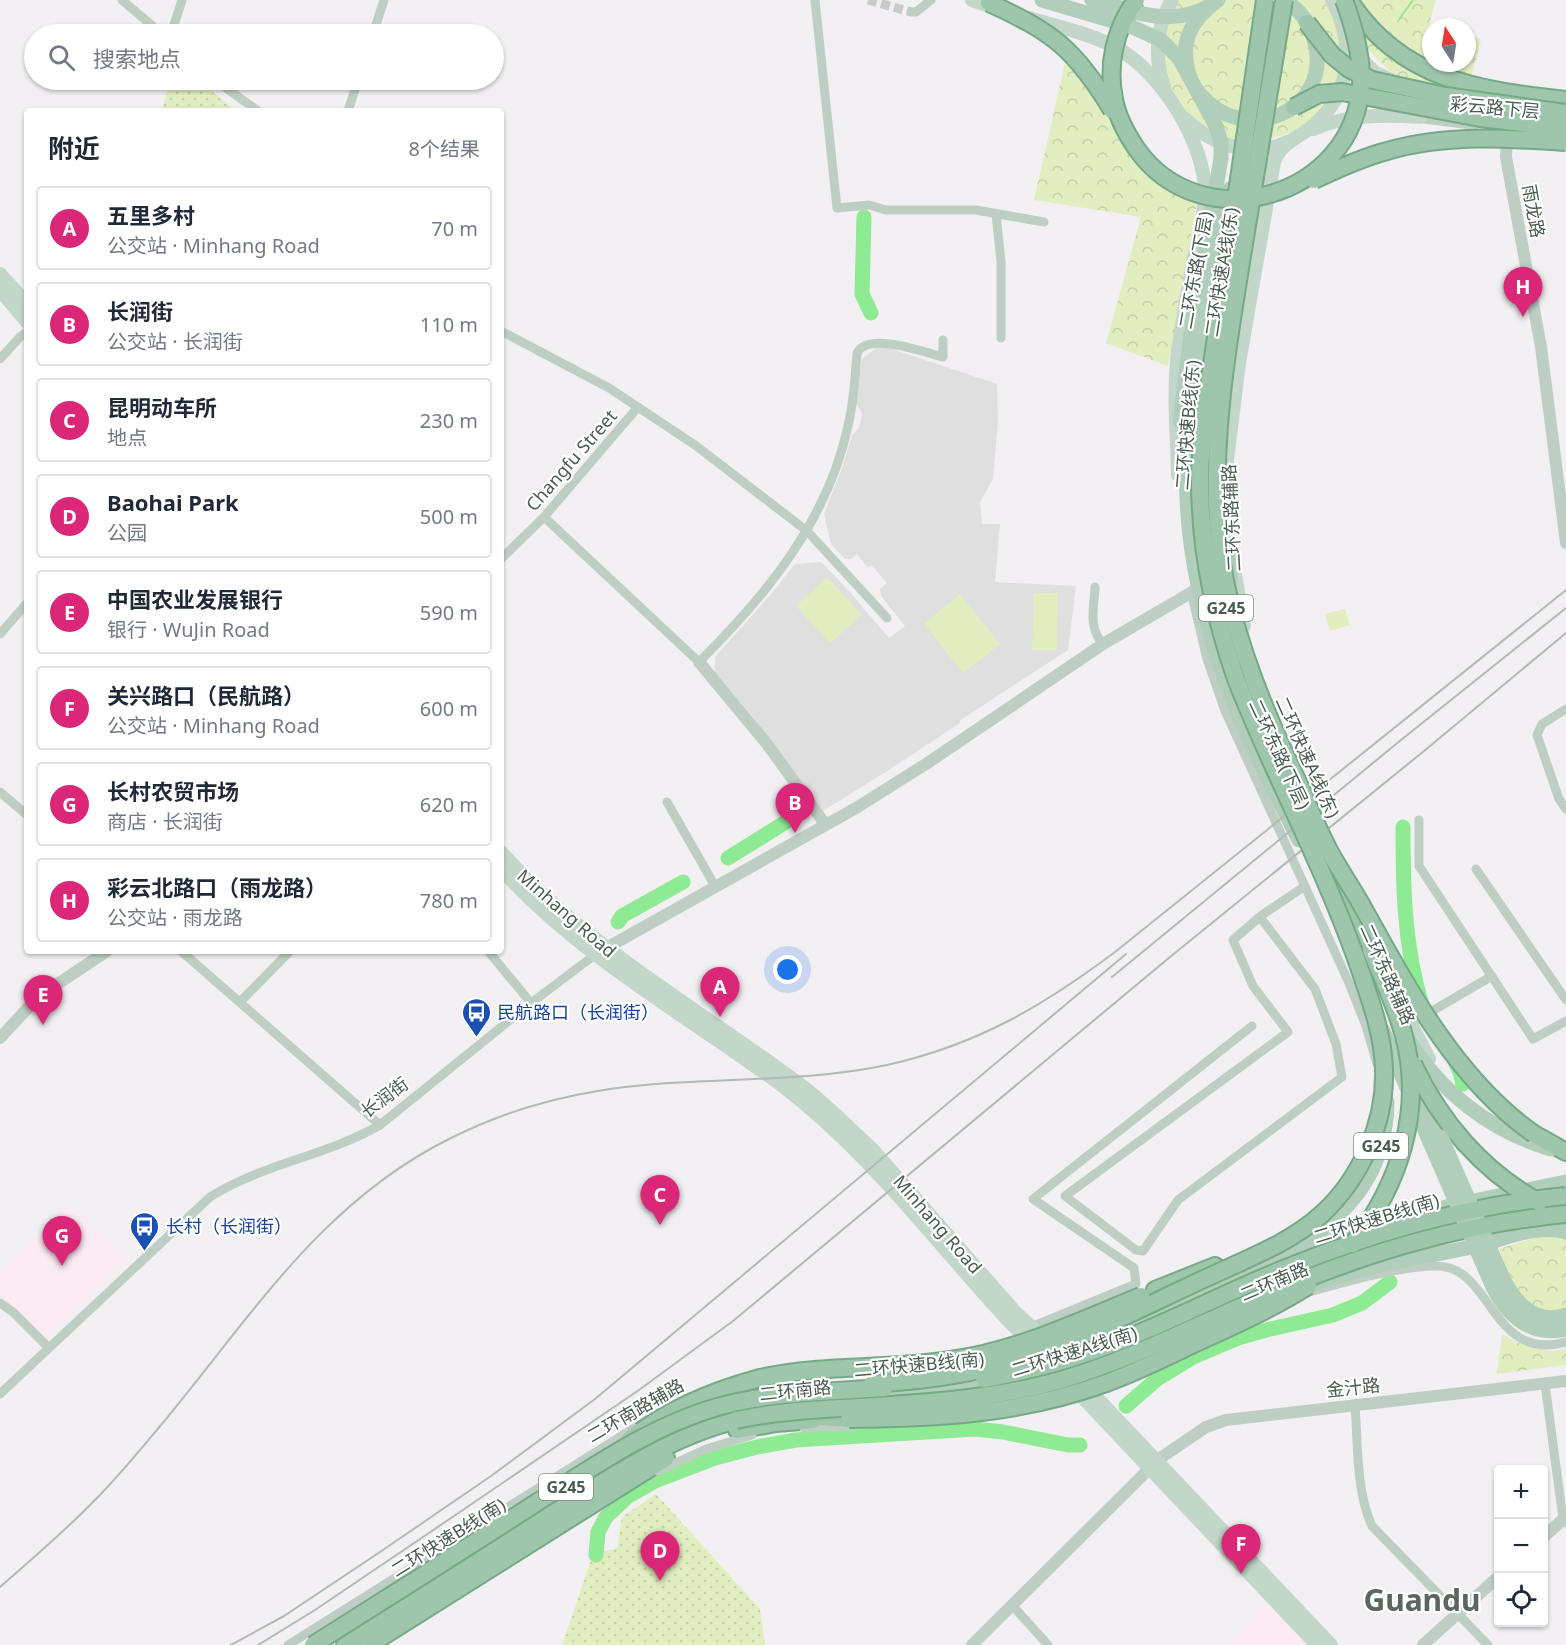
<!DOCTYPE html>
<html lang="zh">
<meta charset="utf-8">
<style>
body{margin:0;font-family:"Noto Sans","Noto Sans SC",sans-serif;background:#f6f6f7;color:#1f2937}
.controls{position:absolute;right:18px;bottom:18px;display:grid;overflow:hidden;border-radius:6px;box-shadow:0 2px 4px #0004}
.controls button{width:54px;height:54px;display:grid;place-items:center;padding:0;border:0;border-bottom:2px solid #e0e1e3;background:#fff;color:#1f2937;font:30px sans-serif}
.compass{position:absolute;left:1422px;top:18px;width:54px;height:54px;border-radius:50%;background:#fff;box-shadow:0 2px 4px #0004;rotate:348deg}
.you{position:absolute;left:788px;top:970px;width:21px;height:21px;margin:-15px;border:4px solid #fff;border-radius:50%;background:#1a73e8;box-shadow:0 0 0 9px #1a73e833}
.badge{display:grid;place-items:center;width:39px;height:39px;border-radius:50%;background:#db2777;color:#fff;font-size:20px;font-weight:700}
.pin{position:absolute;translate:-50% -50px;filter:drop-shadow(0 2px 3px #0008)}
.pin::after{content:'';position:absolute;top:32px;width:21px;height:18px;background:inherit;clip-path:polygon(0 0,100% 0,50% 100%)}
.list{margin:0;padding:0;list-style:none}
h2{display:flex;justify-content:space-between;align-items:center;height:78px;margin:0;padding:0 24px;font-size:26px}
h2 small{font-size:20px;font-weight:400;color:#747a83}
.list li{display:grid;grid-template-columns:39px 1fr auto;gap:18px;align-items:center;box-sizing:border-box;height:84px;margin:0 12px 12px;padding:0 12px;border:2px solid #e0e1e3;border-radius:6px}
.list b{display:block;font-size:22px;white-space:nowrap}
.list p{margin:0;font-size:20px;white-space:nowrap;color:#747a83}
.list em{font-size:20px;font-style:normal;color:#747a83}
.icon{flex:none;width:33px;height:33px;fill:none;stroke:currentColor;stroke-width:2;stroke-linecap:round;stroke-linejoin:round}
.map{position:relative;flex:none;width:1566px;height:1645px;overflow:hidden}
.search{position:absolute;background:#fff;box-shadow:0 2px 4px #0004;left:24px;top:24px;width:480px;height:66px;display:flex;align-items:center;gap:15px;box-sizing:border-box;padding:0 21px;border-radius:33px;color:#747a83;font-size:22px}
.panel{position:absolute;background:#fff;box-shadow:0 2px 4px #0004;left:24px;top:108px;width:480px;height:846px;border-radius:6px}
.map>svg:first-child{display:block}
.commercial{fill:#fcebf2}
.education{fill:#e0dfe0}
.forest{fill:url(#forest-crowns)}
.park{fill:url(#park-dots)}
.pitch{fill:#e3eec0}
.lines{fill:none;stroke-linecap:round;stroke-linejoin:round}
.stream{stroke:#8fea94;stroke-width:2}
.river{stroke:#8fea94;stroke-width:15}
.minor-tunnel{stroke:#c8cbc9;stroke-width:9;stroke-dasharray:9 4.5;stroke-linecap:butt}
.trunk-casing{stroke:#75a988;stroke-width:20}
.minor{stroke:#bfcec4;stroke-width:9}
.tertiary{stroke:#bfcec4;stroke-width:12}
.secondary{stroke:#c2d6c9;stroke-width:14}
.primary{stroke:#b1cebb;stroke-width:15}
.trunk{stroke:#9ec6ac;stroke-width:16}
.rail{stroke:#b2bab6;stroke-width:2}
.trunk-bridge-casing{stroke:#75a988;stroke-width:20;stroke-linecap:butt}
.primary-bridge{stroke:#b1cebb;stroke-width:15}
.trunk-bridge{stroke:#9ec6ac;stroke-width:16}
.labels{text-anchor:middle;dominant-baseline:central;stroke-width:4.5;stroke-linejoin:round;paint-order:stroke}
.shield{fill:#fff;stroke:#808e84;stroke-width:1.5}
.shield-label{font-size:16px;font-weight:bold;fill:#495d4f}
.street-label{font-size:18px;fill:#495d4f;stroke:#fff}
.transit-label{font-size:18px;fill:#164399;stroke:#fff;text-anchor:start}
.town-label{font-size:30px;font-weight:bold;fill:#5d6560;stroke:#fff}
</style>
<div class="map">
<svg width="1566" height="1645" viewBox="0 0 1566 1645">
<defs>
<pattern id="forest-crowns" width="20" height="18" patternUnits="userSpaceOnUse" patternTransform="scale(1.5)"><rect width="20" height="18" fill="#e3eec0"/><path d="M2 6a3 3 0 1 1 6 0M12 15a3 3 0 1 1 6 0" fill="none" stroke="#c4cea7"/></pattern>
<pattern id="park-dots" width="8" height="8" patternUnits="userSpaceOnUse" patternTransform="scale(1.5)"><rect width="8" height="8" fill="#e3eec0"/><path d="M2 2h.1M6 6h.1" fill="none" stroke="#c4cea7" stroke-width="1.8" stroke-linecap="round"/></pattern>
</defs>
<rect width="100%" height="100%" fill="#f2f0f2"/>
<g class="commercial">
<polygon points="68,1203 125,1258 45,1340 0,1296 0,1274"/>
<polygon points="1267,1603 1307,1645 1230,1645"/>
</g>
<polygon class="education" points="880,345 997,384 998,422 993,479 980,502 982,524 1000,524 995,582 1076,586 1068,650 959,721 960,723 892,768 823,811 753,717 715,672 715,657 772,593 795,564 821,562 849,591 889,638 905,626 881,596 880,589 887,583 871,565 868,568 857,554 851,559 845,559 831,544 824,514 842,468 852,435 859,428 862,414 856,403 862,359"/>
<g class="forest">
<path d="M 1178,0 L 1326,0 C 1331,11 1337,22 1340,33 C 1342,41 1340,52 1340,61 C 1334,164 1175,168 1165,65 C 1164,57 1161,46 1163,38 C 1166,25 1173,12 1178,0 Z"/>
<path d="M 1340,0 L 1436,0 L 1429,25 L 1436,27 L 1431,27 L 1431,63 L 1467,63 L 1467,35 L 1481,39 L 1467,93 C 1447,88 1421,85 1403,78 C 1372,65 1355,29 1340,0 Z"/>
<polygon points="1067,54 1151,169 1197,202 1168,366 1106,343 1141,217 1034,200"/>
<polygon points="1539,1236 1566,1238 1566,1310 1546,1313 1521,1298 1506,1270 1499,1249"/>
<path d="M 1502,1334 C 1522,1345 1542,1354 1566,1349 L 1566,1365 L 1497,1374 Z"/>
</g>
<g class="park">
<polygon points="170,80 198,80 236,111 162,111"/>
<polygon points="656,1494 760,1609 765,1645 562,1645 593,1554 617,1548 622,1517"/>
</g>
<g class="pitch">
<polygon points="827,577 862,615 830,643 796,606"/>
<polygon points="1034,593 1058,593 1057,650 1032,650"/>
<polygon points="960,594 1000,644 963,673 924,624"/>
<polygon points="1345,609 1350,625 1330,631 1325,614"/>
</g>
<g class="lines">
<polyline class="stream" points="1400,18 1413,0"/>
<g class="river">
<polyline points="864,217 862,294 871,313"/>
<path d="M 1403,827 C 1403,885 1404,945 1421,1002"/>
<polyline points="728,858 797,815 798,810"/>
<polyline points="618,922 622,916 683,882"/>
<polyline points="1454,1059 1460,1072 1463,1084"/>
<polyline points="1126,1406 1157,1379 1193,1357 1238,1338 1266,1330 1333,1315 1362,1303 1390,1282"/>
<polyline points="596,1555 598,1532 606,1517 627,1497 655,1481 715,1458 757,1447 796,1440 975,1429 1003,1432 1068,1445 1080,1445"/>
</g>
<polyline class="minor-tunnel" points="868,0 911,12"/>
<defs>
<g id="trunk">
<path d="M 1349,0 C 1401,81 1479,90 1566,100"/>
<polyline points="1342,882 1371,950"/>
<polyline points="1534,1134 1566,1152"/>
<polyline points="1155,1290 1215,1266"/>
<polyline points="800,1415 849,1419"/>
<polyline points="737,1430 776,1423 813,1420"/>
<path d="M 629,1440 C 668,1409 712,1391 760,1378"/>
<path d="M 345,1645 C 411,1603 477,1561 542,1520 C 608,1479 672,1433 750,1417"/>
<polyline points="369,1645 666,1458"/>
</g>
</defs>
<use href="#trunk" class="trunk-casing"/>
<g class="minor">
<polyline points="122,0 162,34"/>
<polyline points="815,0 837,208 869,205 886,210 976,210 1044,222"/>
<polyline points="911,12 916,12 931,0"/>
<polyline points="171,34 182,0"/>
<polyline points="373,34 384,0"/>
<polyline points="215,80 258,111"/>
<polyline points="348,111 358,80"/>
<polyline points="996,214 1001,262 1001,338"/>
<polyline points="501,331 609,388 695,445 807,531 887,618"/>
<polyline points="0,359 20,337 27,332"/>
<path d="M 544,517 L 699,662 C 766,596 828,520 848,426 C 854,402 855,377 857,353 C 868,331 923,352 943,357 L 943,340"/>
<polyline points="501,559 544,517 638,407"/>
<path d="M 1095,587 C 1094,608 1088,628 1103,644"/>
<polyline points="1192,596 1207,659 1225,711 1349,983 1366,1026 1377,1064"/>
<polyline points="0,634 27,603"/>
<polyline points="1566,709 1542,724 1537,735 1559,799 1566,809"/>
<polyline points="0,792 27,815"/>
<polyline points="667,802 715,886"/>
<polyline points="1419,820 1419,866 1533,1039 1566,1021"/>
<polyline points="1476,869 1566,1000"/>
<polyline points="1260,917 1315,989 1336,1044 1342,1077 1178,1200 1143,1251 1136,1250 1065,1196 1288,1032 1253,986 1233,940 1262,915 1305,886"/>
<polyline points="181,951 380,1125"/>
<polyline points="488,951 531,1003"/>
<polyline points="240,1002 290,951"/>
<polyline points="1410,1024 1492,976"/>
<path d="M 1302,1294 C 1334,1285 1422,1259 1450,1268 C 1493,1282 1497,1361 1566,1342"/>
<polyline points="0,1303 13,1312 49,1348"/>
<polyline points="1031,1327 1136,1284 1134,1268 1033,1199 1252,1026"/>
<polyline points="1545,1384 1563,1519 1566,1523"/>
<path d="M 0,1394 L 210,1197 C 262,1164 326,1156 380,1125 L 531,1003 L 596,954"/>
<path d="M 1355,1405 C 1358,1443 1356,1492 1372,1526 L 1488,1645"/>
<polyline points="804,1428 853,1426"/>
<polyline points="658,1471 706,1449 752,1435"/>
<polyline points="1012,1605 1048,1645"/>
<polyline points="288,1645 634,1428"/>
</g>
<g class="tertiary">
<polyline points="1508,114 1506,157 1541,347 1566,543"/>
<polyline points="1420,117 1475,124"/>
<polyline points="699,662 767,744 825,824"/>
<polyline points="601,951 856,808 926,764 1103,644 1199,588"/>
<polyline points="0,1038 38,997 107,951"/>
<polyline points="1156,1461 1206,1427 1226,1420 1566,1381"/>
<polyline points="1544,1537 1563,1519"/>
<polyline points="972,1645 1149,1469"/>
<polyline points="1423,1645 1498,1577"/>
</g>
<g class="secondary">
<polyline points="972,0 996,8"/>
<path d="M 1029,18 C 1057,27 1089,33 1115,47 C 1160,70 1206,144 1205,194 C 1205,212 1199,230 1196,248 C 1189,282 1183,317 1178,351 C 1173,392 1177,433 1178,475"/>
<polyline points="1357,54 1374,72 1391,80"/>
<path d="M 1164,87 C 1154,59 1156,26 1172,0"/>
<path d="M 1184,118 C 1210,144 1252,159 1287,142"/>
<path d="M 1313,129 C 1347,115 1383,114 1420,117"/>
<polyline points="0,274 27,304"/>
<polyline points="0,290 27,322"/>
<path d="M 1244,626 L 1230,547 L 1227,505 L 1227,460 L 1239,363 L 1274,162 C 1281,142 1299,138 1314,125 C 1352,93 1355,43 1332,0"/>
<path d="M 501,852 C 584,945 692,1005 791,1078 C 821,1099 846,1125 873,1150 L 1016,1313 L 1041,1336 L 1077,1377 L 1331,1645"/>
<path d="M 501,869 C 581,958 689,1016 784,1087 C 871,1154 933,1239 1007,1319 C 1016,1329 1027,1337 1036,1347"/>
<polyline points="1399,1001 1429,1059"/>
<polyline points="1071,1385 1317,1645"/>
</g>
<g class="primary">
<polyline points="1042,0 1130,26"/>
<polyline points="1092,0 1135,12"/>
<path d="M 1189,75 C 1179,41 1191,20 1218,0"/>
<path d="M 1201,95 C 1246,148 1335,110 1314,39 C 1309,22 1299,8 1283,0"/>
<path d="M 1230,189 C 1215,278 1191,367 1187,458 C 1183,544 1205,634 1238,714 C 1256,757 1278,798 1299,840"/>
<polyline points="1180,421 1191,334 1221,158"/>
<polyline points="1230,584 1230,547"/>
<polyline points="1383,1031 1430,1142"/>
<path d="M 1406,1036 C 1439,1091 1490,1131 1551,1149"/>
<polyline points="1424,1096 1441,1137"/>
<path d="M 1299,1246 C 1353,1210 1386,1170 1387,1102"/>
<path d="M 1504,1281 C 1518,1306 1536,1325 1566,1315"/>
<path d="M 1317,1283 C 1367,1265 1420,1258 1472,1247 C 1503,1240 1535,1223 1566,1232"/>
<path d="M 1493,1287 C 1508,1316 1531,1337 1566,1329"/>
<polyline points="1047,1357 1127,1328 1277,1261 1344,1236 1450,1206 1566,1182"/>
<polyline points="1053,1390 1091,1379 1149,1357"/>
<polyline points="890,1391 964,1383 996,1375"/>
</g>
<use href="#trunk" class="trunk"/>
<g class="rail">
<polyline points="1112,977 1401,740 1566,608"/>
<path d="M 0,1587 C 32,1559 65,1531 94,1501 C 118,1477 140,1450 161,1425 C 251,1317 321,1202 451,1138 C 497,1115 548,1099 598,1091 C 694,1075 793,1085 887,1065 C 977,1045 1043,1006 1115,952 L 1566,590"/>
<polyline points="231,1645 284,1616 380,1552 491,1476 595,1399 1126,954"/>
<polyline points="258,1645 315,1610 457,1514 639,1390 733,1321 1170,957 1424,751 1566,633"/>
</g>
<defs>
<g id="trunk-bridge">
<path d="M 1136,0 C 1115,29 1107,64 1114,99 C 1117,117 1126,133 1136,148 C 1201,242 1354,198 1361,84 C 1362,55 1354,27 1344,0"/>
<path d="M 1284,0 C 1270,85 1256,171 1242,256 C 1225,363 1205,472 1225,581 C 1239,650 1266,714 1296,778 C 1308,804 1318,831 1332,856 C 1341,872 1352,888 1361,904 C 1406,985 1456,1080 1534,1134"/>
<path d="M 989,3 C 1053,32 1075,49 1112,110"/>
<polyline points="1307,23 1332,55 1349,69 1372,80 1445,96 1566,113"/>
<polyline points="1294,107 1319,94 1342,92 1480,118 1566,128"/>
<path d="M 1314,180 C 1337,169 1361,158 1387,151 C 1445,134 1506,138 1566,142"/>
<path d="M 1413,1064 C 1440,1121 1482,1171 1539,1202"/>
<path d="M 1353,1244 C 1399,1185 1424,1111 1404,1036 C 1396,1006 1383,979 1371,950"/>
<path d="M 760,1378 C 822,1364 888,1370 951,1360 C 1017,1351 1079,1321 1141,1296"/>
<path d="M 984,1379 C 1026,1372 1067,1361 1107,1346 C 1166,1324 1222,1294 1281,1270 C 1371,1233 1469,1205 1566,1196"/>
<path d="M 872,1384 C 914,1381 957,1377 999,1365 C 1070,1345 1137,1310 1204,1279 C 1244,1260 1289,1244 1322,1214 C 1361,1178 1386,1122 1384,1069 C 1383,1031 1368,994 1356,958 C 1333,894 1304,833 1276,772 C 1262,741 1248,710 1236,679 C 1214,616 1200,547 1200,480 C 1200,455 1203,430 1206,406 L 1265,0"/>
<path d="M 849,1419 C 939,1418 1021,1414 1106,1383 C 1138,1372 1168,1356 1198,1342 C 1236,1325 1273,1308 1308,1286"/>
<path d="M 736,1420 C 782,1410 829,1409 876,1406 C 939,1402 1003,1397 1064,1379 C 1141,1356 1212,1317 1286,1287 C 1374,1250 1471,1223 1566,1214"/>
<path d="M 313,1645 C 387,1598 462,1551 536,1503 C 593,1467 651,1426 717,1407 C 771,1392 828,1392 884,1388"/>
</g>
</defs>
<use href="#trunk-bridge" class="trunk-bridge-casing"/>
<g class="primary-bridge">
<path d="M 1135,12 C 1161,19 1187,20 1211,5"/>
<polyline points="1130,26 1161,40 1179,58 1216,126 1221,142 1221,158"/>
<polyline points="1441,1137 1504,1281"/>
<polyline points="1430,1142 1493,1287"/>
</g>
<use href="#trunk-bridge" class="trunk-bridge"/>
</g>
<defs>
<symbol id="bus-pin" viewBox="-11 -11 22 30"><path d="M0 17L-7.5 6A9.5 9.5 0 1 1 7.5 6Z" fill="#1a4fb4" stroke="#fff"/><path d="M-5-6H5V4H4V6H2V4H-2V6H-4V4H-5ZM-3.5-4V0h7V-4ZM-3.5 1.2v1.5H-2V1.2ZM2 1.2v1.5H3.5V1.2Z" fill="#fff"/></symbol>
</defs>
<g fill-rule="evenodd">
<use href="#bus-pin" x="460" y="996" width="33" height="45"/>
<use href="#bus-pin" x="128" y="1210" width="33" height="45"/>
</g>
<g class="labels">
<g class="shield">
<rect x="1199" y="595" width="54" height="26" rx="4.5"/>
<rect x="1354" y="1133" width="54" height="26" rx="4.5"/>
<rect x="539" y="1474" width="54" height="26" rx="4.5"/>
</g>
<g class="shield-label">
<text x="1226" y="608">G245</text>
<text x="1381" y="1146">G245</text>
<text x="566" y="1487">G245</text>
</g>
<g class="street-label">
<text transform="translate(1495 107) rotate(5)">彩云路下层</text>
<text transform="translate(1534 211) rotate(80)">雨龙路</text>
<text transform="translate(1195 270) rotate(-80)">二环东路(下层)</text>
<text transform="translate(1221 272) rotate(-81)">二环快速A线(东)</text>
<text transform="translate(1187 425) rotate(-85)">二环快速B线(东)</text>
<text transform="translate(571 460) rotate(-49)">Changfu Street</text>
<text transform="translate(1231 518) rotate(-93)">二环东路辅路</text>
<text transform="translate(1280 754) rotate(65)">二环东路(下层)</text>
<text transform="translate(1308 757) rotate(66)">二环快速A线(东)</text>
<text transform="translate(567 913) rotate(41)">Minhang Road</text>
<text transform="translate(1388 974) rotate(66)">二环东路辅路</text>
<text transform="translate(384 1097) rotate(-37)">长润街</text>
<text transform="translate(1376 1218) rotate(-17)">二环快速B线(南)</text>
<text transform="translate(938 1224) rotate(49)">Minhang Road</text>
<text transform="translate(1274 1281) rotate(-23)">二环南路</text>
<text transform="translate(1074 1351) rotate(-17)">二环快速A线(南)</text>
<text transform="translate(919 1364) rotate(-5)">二环快速B线(南)</text>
<text transform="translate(1353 1387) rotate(-6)">金汁路</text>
<text transform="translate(795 1390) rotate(-6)">二环南路</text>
<text transform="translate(635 1410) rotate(-30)">二环南路辅路</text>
<text transform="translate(448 1537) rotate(-32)">二环快速B线(南)</text>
</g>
<g class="transit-label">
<text x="497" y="1012">民航路口（长润街）</text>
<text x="166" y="1226">长村（长润街）</text>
</g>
<g class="town-label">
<text x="1422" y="1599">Guandu</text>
</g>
</g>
</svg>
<div class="controls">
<button>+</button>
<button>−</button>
<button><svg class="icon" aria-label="locate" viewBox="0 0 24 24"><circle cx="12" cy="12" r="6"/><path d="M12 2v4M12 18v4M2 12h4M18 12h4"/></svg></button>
</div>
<svg class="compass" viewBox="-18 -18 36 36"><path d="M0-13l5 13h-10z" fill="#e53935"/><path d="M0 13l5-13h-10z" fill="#747a83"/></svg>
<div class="you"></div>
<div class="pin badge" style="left:720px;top:1017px">A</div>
<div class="pin badge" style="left:795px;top:833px">B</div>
<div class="pin badge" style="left:660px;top:1225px">C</div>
<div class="pin badge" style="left:660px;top:1581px">D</div>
<div class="pin badge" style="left:43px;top:1025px">E</div>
<div class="pin badge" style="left:1241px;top:1574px">F</div>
<div class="pin badge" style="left:62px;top:1266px">G</div>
<div class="pin badge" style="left:1523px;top:317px">H</div>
<div class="search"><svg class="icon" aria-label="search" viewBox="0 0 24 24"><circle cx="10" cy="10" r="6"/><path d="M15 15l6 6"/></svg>搜索地点</div>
<section class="panel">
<h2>附近<small>8个结果</small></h2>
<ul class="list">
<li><span class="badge">A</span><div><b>五里多村</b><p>公交站 · Minhang Road</p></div><em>70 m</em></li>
<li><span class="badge">B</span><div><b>长润街</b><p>公交站 · 长润街</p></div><em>110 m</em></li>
<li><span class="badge">C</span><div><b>昆明动车所</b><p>地点</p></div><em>230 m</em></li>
<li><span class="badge">D</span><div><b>Baohai Park</b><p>公园</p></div><em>500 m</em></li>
<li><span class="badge">E</span><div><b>中国农业发展银行</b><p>银行 · WuJin Road</p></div><em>590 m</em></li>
<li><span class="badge">F</span><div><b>关兴路口（民航路）</b><p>公交站 · Minhang Road</p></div><em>600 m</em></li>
<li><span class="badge">G</span><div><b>长村农贸市场</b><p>商店 · 长润街</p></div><em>620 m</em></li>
<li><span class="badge">H</span><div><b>彩云北路口（雨龙路）</b><p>公交站 · 雨龙路</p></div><em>780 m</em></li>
</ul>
</section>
</div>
